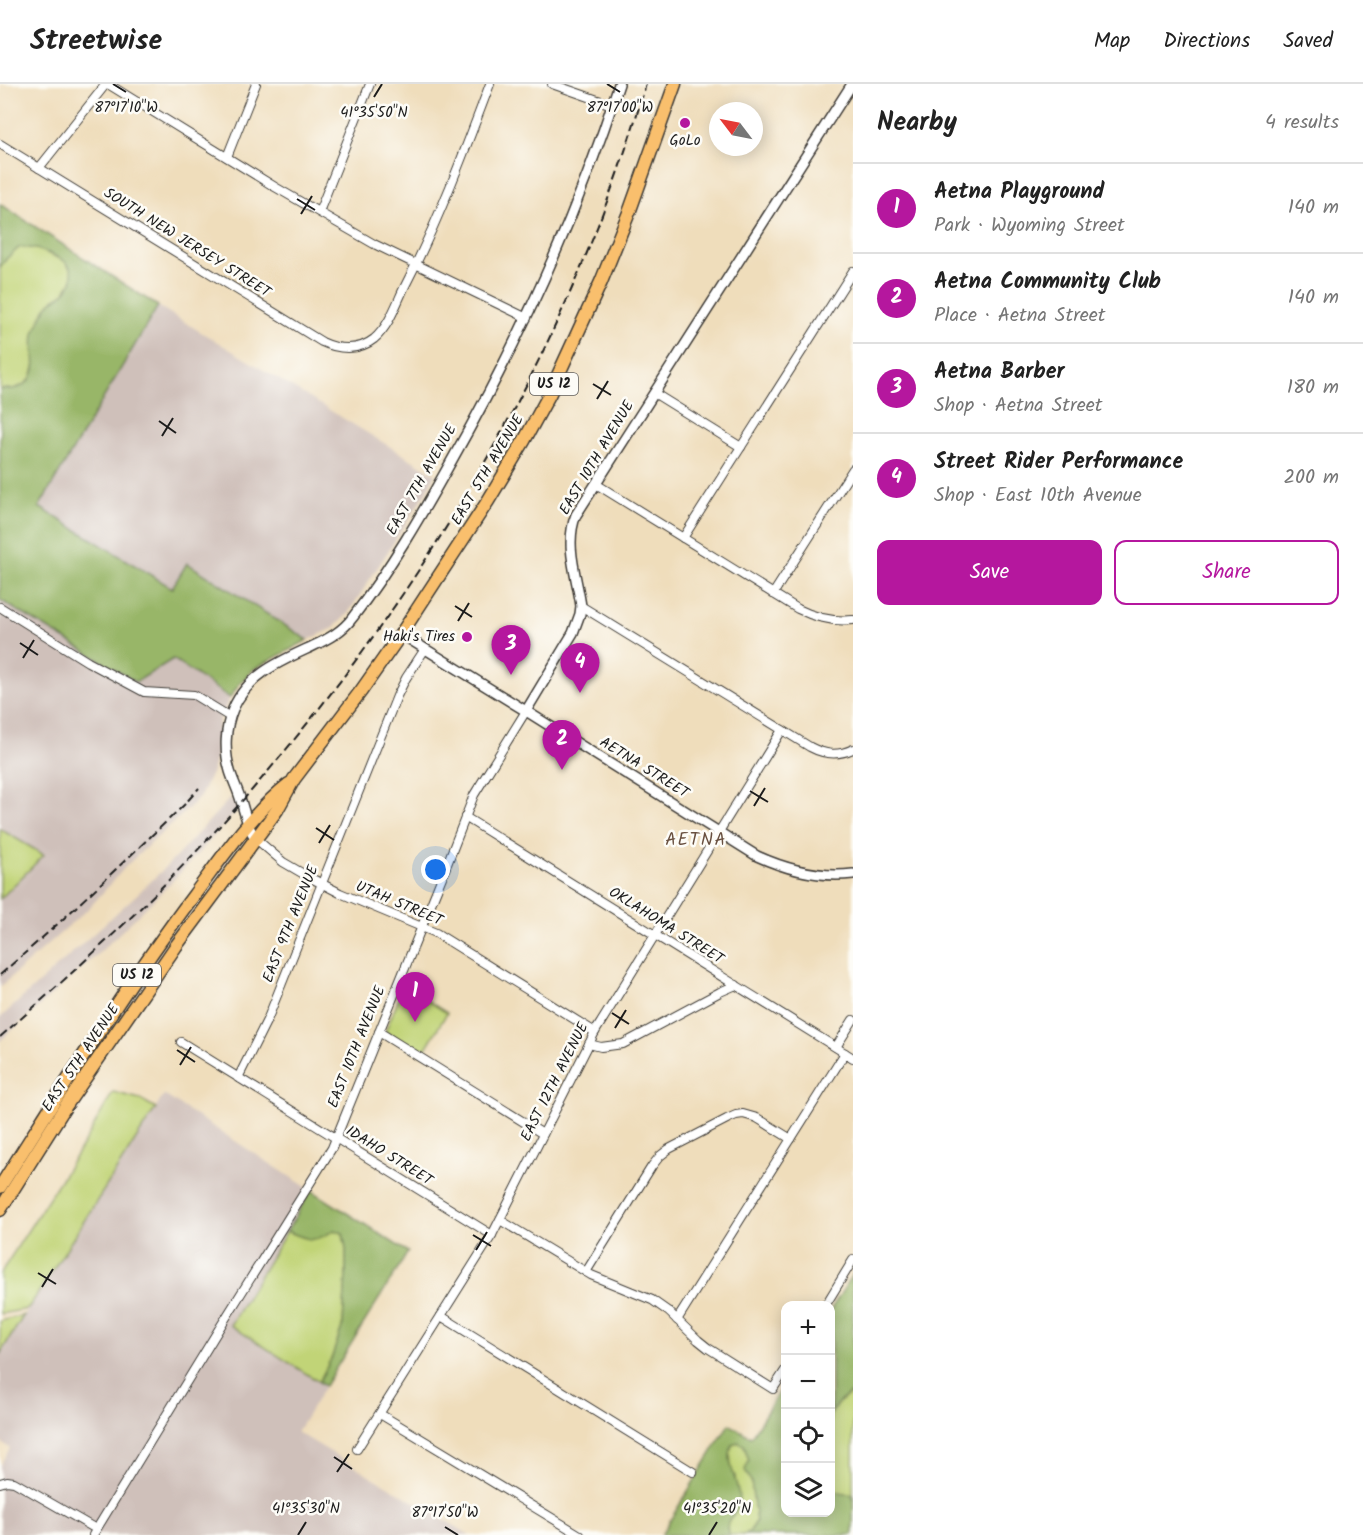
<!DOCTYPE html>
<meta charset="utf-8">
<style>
body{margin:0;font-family:Kalam,sans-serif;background:#f6f6f6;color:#222}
.controls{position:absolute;right:18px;bottom:18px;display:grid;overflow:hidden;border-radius:12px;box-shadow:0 3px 15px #0003}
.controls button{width:54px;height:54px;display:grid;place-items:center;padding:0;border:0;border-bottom:2px solid #e0e0e0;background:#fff;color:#222;font:30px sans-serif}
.compass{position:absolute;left:709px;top:18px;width:54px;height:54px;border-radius:50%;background:#fff;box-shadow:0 3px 15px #0003;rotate:302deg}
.you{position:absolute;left:436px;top:786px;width:21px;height:21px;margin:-15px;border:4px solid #fff;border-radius:50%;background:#1a73e8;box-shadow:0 0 0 9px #1a73e833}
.badge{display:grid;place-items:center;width:39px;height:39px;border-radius:50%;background:#b5179e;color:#fff;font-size:20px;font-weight:700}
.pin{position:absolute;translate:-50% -50px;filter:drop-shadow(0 2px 3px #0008)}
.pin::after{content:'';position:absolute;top:32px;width:21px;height:18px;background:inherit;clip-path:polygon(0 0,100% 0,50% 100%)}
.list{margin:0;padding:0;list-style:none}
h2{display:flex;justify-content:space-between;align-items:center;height:78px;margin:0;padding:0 24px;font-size:26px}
h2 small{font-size:20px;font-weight:400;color:#767676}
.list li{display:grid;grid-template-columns:39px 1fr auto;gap:18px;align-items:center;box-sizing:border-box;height:90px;padding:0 24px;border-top:2px solid #e0e0e0}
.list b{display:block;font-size:22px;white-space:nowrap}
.list p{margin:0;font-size:20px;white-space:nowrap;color:#767676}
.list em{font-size:20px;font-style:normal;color:#767676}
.actions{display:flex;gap:12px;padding:18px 24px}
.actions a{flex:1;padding:14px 0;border:2px solid #b5179e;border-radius:12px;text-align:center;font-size:21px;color:#b5179e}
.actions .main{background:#b5179e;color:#fff}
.icon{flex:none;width:33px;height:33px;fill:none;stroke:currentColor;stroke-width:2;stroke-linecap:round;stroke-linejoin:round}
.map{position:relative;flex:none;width:853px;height:1451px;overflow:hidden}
header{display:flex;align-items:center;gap:36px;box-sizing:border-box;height:84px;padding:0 30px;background:#fff;border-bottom:2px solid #e0e0e0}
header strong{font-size:28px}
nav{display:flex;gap:33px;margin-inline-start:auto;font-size:21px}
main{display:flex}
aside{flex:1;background:#fff}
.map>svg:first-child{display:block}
.industrial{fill:#cfc0ba}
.green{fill:#c1d477;stroke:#6e784a;stroke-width:1.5}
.forest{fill:#98b668;stroke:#5a6942;stroke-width:1.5}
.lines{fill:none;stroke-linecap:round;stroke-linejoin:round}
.minor-casing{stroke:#3c3934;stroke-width:10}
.tertiary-casing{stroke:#3c3934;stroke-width:12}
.primary-casing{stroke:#3c3934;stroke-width:15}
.minor{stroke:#fff;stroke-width:8}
.tertiary{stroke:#fff;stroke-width:9}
.primary{stroke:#f9bf6d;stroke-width:12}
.rail{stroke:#1c1c1c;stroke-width:2;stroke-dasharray:9 4.5;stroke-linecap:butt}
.ticks{fill:none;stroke:#1c1c1c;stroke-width:2}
.poi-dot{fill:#b5179e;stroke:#fdfcf7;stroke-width:2}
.labels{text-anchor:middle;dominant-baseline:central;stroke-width:5;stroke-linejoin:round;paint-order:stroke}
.shield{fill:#fdfcf7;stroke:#605f5e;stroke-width:1.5}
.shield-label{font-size:14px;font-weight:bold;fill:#1c1c1c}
.poi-label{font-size:15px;fill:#1c1c1c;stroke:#fdfcf7}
.street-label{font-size:15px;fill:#1c1c1c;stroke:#fdfcf7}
.quarter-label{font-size:18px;letter-spacing:1.5px;fill:#695040;stroke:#fdfcf7}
.ticks-label{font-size:15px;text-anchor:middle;fill:#1c1c1c;stroke:#fdfcf7;stroke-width:5;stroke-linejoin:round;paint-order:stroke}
</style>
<header>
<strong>Streetwise</strong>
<nav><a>Map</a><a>Directions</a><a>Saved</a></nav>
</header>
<main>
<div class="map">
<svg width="853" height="1451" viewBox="0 0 853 1451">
<rect width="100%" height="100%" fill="#fdfcf7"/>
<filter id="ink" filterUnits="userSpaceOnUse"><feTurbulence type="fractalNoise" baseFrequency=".0167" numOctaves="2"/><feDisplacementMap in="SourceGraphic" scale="12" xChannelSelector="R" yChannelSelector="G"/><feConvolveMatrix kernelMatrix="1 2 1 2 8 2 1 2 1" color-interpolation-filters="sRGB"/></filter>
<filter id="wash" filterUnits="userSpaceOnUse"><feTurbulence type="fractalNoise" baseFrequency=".008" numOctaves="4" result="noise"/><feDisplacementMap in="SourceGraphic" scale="24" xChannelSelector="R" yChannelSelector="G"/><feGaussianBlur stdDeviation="1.35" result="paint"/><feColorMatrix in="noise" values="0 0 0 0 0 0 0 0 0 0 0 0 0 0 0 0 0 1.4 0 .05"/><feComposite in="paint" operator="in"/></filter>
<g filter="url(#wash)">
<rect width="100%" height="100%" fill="#efddbb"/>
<g class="industrial">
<polygon points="158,222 435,390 427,407 347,531 332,545 308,556 188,479 172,504 39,423"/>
<polygon points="0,516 136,598 173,575 230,614 219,637 217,670 213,685 201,711 189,724 128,780 90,823 0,903 0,815 43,771 0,745"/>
<polygon points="231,713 238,726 165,805 100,868 0,957 0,934 144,804 176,773"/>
<polygon points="164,1011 311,1106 230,1241 325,1302 297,1348 470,1451 0,1451 0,1381 10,1364 0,1358 0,1270"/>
</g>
<g class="green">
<polygon points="20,163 35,164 65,177 72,187 72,196 65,208 50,219 33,266 36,277 31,294 24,301 12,306 0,305 0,183 7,174"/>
<polygon points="0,745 44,771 0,815"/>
<polygon points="404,902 447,929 422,971 385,948"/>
<polygon points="113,1008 140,1015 156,1024 28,1225 0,1230 0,1190 87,1054"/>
<path d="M 334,1146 L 343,1149 L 346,1165 L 346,1192 L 343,1240 L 332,1273 L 319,1298 L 230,1241 L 287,1147 C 305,1155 317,1159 334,1146 Z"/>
<polygon points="24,1231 0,1270 0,1237"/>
<polygon points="850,1310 853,1311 853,1411 840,1409 831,1405 830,1330 837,1320"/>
<polygon points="739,1358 744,1361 749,1377 746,1386 751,1397 756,1438 750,1447 744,1451 730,1451 726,1444 730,1435 738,1424 735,1392 731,1385 730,1367 732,1361"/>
</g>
<g class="forest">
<path d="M 0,120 L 158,222 L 39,423 L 172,504 L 187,479 L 308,556 L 254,585 L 240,599 L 230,614 L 173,575 L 136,598 L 0,516 L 0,351 L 1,349 L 0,339 L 0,305 C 11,306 22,305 29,296 C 41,281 29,263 35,247 C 39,238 43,226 50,219 C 54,215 61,212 65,208 C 76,196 74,181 59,174 C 45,167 36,164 20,163 L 7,174 L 0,183 Z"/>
<path d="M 311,1106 L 408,1168 L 325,1302 L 319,1298 L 332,1273 L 343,1240 L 346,1192 L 346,1165 L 343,1149 L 334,1146 C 313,1160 309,1156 287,1147 Z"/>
<polygon points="853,1190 853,1311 849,1310 837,1320 831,1330 831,1225"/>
<path d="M 779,1308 L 786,1321 L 786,1428 L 830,1428 L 831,1405 L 840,1409 L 853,1411 L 853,1451 L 744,1451 L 750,1447 L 756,1438 L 751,1397 L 745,1386 L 749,1377 L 744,1361 L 738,1358 L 732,1361 C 724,1382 743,1401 738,1423 C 737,1427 732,1430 730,1435 C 728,1437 728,1441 727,1444 L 730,1451 L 661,1451 L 729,1340 L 751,1353 Z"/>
</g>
</g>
<g filter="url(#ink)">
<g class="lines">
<defs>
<g id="minor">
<polyline points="108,0 275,103 374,160 527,234"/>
<polyline points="552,0 612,21"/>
<path d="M 0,60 L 322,258 C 339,266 359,267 374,255 C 389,242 396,221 404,204 C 438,138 464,69 490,0"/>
<polyline points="227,73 256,0"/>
<polyline points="39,84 106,0"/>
<polyline points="319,128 370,0"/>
<polyline points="654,309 741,363"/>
<path d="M 596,400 L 798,525 C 816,534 833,538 853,536"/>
<polyline points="683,454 853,187"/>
<polyline points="773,510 853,385"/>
<path d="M 581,522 L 810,663 C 825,671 838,672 853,665"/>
<polyline points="0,523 88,578 144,608 194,611 230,633"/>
<polyline points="465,733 853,974"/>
<polyline points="255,754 283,778 307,792 340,809 436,849 595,948"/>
<polyline points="379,948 543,1050"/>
<polyline points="181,958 492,1151"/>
<polyline points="589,960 601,963 623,960 720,908 736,901"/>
<polyline points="836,963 853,936"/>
<polyline points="238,994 268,934 397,612 406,594 425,565"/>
<polyline points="500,1136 591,1191 652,1216 669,1228 698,1256 708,1264 773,1305 786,1285"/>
<polyline points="586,1188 652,1082 660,1072 669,1065 727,1035 736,1031 743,1030 757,1034 791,1055"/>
<polyline points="825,1222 853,1176"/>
<polyline points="441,1232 693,1388"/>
<polyline points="677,1236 845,969"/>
<polyline points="380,1330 580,1451"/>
<polyline points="357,1365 492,1151 595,948 782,646"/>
<polyline points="0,1399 7,1397 14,1398 96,1445"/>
<polyline points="93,1451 222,1240 332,1064 444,788 474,711 526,627"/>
</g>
<g id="tertiary">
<path d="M 401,550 L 526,627 L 757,772 C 788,786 820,794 853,790"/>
<path d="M 526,627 L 573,549 L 580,530 L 581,522 C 577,493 564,460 576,431 L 852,0"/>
<path d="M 255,754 C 247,742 245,730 241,717 C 238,706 233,697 230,687 C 224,667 225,644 233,625 C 248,590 281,577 313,562 C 328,555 343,547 353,533 C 390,485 422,430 452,376 C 520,256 577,131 619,0"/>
</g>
<g id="primary">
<path d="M 0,1103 C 63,1004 124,904 194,811 C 223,772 251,730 289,700"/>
<polyline points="0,1126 65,1023 176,862 277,726 294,695 361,607 401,550 488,417 524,357 549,311 601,198 630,126 675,0"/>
</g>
</defs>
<use href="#minor" class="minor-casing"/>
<use href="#tertiary" class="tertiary-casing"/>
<use href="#primary" class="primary-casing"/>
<use href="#minor" class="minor"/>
<use href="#tertiary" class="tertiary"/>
<use href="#primary" class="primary"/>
<g class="rail">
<polyline points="0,891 60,838 184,721 199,704"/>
<path d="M 0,953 C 66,895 131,836 192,772 C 398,554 562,289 646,0"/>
</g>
</g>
</g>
<path class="ticks" d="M 113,0 L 126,8M 607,0 L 620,8M 374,13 L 382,0M 297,115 L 315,126M 301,130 L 312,112M 593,300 L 611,311M 597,315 L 608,297M 159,337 L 176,349M 162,352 L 173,334M 455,522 L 472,533M 458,537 L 469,519M 20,559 L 38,571M 23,574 L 34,556M 750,707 L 768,718M 754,722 L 765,704M 316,744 L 334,756M 319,759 L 330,741M 612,929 L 629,940M 615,944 L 626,926M 177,966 L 195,978M 180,981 L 191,963M 473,1151 L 491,1162M 476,1166 L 487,1148M 38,1189 L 56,1200M 42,1203 L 53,1185M 334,1373 L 352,1385M 337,1388 L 349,1370M 445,1443 L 458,1451M 298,1451 L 306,1438M 709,1451 L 717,1438"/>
<g class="poi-dot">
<circle cx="685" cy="39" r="6"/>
<circle cx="467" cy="553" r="6"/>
</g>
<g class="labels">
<g class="shield">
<rect x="530" y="289" width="48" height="22" rx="4.5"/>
<rect x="113" y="880" width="48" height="22" rx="4.5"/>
</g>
<g class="shield-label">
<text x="554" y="300">US 12</text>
<text x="137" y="891">US 12</text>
</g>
<g class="poi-label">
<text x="685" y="57">GoLo</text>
<text x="455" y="553" text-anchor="end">Haki's Tires</text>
</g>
<g class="street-label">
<text transform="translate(187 159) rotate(32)">SOUTH NEW JERSEY STREET</text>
<text transform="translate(597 374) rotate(-59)">EAST 10TH AVENUE</text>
<text transform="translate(488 386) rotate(-59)">EAST 5TH AVENUE</text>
<text transform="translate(422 396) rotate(-60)">EAST 7TH AVENUE</text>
<text transform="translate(644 684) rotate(32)">AETNA STREET</text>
<text transform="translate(399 820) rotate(23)">UTAH STREET</text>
<text transform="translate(291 840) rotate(-68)">EAST 9TH AVENUE</text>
<text transform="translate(666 842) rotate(32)">OKLAHOMA STREET</text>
<text transform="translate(357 963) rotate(-68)">EAST 10TH AVENUE</text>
<text transform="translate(81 974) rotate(-56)">EAST 5TH AVENUE</text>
<text transform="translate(555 998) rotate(-63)">EAST 12TH AVENUE</text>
<text transform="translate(389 1072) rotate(32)">IDAHO STREET</text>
</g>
<g class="quarter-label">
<text x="696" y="756">AETNA</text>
</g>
</g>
<g class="ticks-label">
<text x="620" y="28">87°17'00"W</text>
<text x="126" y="28">87°17'10"W</text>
<text x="374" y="33">41°35'50"N</text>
<text x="306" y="1429">41°35'30"N</text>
<text x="717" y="1429">41°35'20"N</text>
<text x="445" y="1433">87°17'50"W</text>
</g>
</svg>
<div class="controls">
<button>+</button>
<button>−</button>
<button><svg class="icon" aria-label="locate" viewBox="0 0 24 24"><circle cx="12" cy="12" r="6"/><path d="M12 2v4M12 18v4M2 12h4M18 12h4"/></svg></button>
<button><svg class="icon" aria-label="layers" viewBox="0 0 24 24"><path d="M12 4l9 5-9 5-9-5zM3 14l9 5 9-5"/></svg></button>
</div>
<svg class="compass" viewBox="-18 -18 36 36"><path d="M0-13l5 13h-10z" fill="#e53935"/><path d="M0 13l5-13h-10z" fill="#767676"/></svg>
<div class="you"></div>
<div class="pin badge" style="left:415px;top:938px">1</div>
<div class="pin badge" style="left:562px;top:686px">2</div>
<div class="pin badge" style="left:511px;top:591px">3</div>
<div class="pin badge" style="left:580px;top:609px">4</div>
</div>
<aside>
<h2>Nearby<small>4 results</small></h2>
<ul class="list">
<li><span class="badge">1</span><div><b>Aetna Playground</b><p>Park · Wyoming Street</p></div><em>140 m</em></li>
<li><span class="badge">2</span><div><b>Aetna Community Club</b><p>Place · Aetna Street</p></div><em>140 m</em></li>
<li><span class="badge">3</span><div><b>Aetna Barber</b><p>Shop · Aetna Street</p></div><em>180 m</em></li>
<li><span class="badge">4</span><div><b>Street Rider Performance</b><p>Shop · East 10th Avenue</p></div><em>200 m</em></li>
</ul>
<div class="actions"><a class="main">Save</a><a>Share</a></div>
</aside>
</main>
